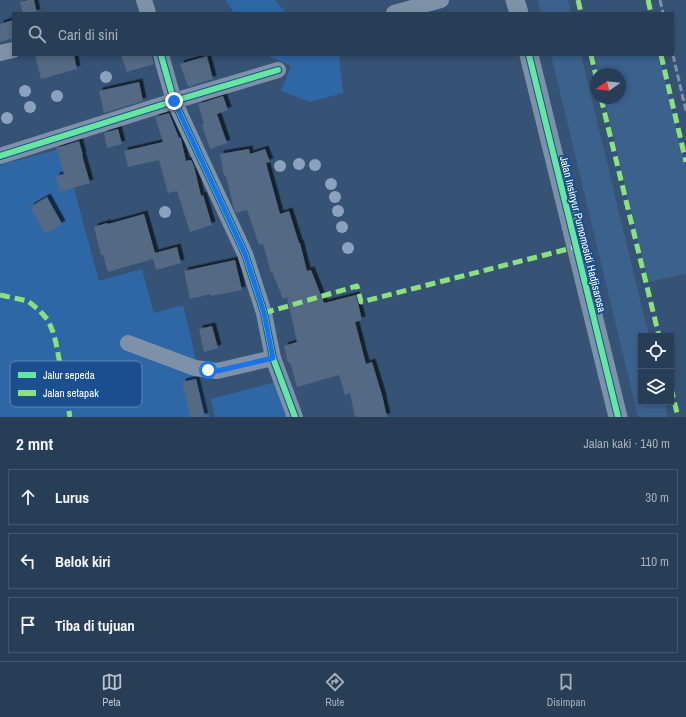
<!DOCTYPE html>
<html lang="id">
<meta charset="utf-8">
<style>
body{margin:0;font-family:"Archivo Narrow",sans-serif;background:#30455d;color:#f1f3f6}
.controls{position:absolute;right:12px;bottom:12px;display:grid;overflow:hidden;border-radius:0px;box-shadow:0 2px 6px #0003}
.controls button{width:36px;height:36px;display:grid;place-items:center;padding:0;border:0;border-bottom:1px solid #44576d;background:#283e57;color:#f1f3f6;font:20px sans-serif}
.compass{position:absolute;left:590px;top:68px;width:36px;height:36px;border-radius:50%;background:#283e57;box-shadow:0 2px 6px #0003;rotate:256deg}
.stop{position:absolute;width:12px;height:12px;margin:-9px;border:3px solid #1a73e8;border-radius:50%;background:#fff}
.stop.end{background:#1a73e8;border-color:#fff;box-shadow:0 1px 4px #0008}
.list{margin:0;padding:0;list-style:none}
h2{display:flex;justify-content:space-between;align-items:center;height:52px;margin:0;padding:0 16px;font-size:17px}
h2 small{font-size:13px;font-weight:400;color:#a5aeba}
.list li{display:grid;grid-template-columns:26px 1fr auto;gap:12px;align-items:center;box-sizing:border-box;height:56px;margin:0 8px 8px;padding:0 8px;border:1px solid #44576d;border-radius:0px}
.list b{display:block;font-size:15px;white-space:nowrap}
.list em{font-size:13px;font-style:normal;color:#a5aeba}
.icon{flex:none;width:22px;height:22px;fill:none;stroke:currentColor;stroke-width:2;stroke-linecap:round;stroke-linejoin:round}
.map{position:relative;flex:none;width:686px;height:417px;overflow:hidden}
.search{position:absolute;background:#283e57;box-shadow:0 2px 6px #0003;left:12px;right:12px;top:12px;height:44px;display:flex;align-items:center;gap:10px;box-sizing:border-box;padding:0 14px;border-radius:0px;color:#a5aeba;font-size:15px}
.sheet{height:244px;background:#283e57}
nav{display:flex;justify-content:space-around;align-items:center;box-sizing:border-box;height:56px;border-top:1px solid #44576d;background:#283e57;font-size:11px;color:#a5aeba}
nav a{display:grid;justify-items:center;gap:2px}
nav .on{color:#b9c2ce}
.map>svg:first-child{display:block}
.green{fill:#2f66a5}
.water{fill:#3b618d}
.building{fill:#526984;filter:url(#shadow)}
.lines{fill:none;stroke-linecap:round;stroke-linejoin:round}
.minor{stroke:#7d92a8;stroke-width:16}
.tertiary{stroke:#7d92a8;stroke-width:19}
.rail{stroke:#7e92a7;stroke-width:3;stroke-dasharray:7 3;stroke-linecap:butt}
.quiet{stroke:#8de07e;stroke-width:5;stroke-dasharray:10 5;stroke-linecap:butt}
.cycleway-casing{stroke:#1b4f8f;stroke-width:8}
.cycleway{stroke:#66e7a1;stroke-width:6}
.tree{fill:#8aa2be}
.route{stroke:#1a73e8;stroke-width:5}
.labels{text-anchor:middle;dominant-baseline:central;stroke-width:4;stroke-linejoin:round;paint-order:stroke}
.street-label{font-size:11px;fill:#fff;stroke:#1b4f8f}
.key{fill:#1b4f8f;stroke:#5f84b1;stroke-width:1}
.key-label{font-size:11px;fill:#fff}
</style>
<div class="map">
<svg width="686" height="417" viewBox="0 0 686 417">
<defs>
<filter id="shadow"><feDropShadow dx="3.5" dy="-3.5" stdDeviation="0" flood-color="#0009"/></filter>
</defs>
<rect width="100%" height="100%" fill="#365274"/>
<g class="green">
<polygon points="226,0 275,0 286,13 234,13 227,2"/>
<polygon points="266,55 339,55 343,93 310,102 281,91 291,66"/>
<polygon points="63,148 99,281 142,269 154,313 183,305 210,417 0,417 0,165"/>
<polygon points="287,379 302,417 215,417 211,399"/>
</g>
<g class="water">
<polygon points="538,0 568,0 571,13 541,13"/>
<polygon points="551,55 581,55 649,336 641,336 641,402 665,402 668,417 638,417"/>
<polygon points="594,55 659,55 686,170 686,274 648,282 604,98 620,98 620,74 599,74"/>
</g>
<g class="building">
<polygon points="28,0 34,0 37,13 23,13 20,2"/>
<polygon points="13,20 13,38 0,42 0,24"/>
<polygon points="35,55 74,55 77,69 41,79"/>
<polygon points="121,55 152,55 154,64 127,72"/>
<polygon points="207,56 213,79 188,87 180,64"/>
<polygon points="139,82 143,101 104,113 99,91"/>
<polygon points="223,96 228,110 217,114 227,143 210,149 202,125 204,124 198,104"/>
<polygon points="169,113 179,138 180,137 181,139 186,161 191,160 194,166 201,196 203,195 212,225 190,232 177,191 168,193 159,160 128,167 124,151 163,142 155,117"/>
<polygon points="118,129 122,144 107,148 104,133"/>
<polygon points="79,141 83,155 82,155 90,183 60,192 56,176 64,174 56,148"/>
<polygon points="249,149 250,154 265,149 270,162 266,163 280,214 289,211 299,243 300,243 307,271 311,270 324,303 356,295 362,320 355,322 366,364 372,362 382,395 387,417 355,417 350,393 345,395 339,375 297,387 290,362 288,363 284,346 297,342 287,297 283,299 272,272 271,273 263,244 259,245 247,210 236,213 234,209 226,176 224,176 220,154"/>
<polygon points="47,197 62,224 45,234 30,207"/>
<polygon points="144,214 155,253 177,247 181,263 156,270 153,259 108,272 103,255 101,255 94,227 107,223 108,224"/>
<polygon points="235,260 242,290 211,296 210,294 190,299 184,271"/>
<polygon points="212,326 218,348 204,352 199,329"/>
<polygon points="196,379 205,417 190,417 182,382"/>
</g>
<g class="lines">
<g class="minor">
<polyline points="144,0 148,13"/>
<polyline points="394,13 441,0"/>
<polyline points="0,53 13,50"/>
<polyline points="161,55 174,101 245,254 264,313 273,358 295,417"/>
<polyline points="0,156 174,101 278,70"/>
<polyline points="128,343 195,368 217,371 273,358"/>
</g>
<g class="tertiary">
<polyline points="515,0 519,13"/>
<polyline points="529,55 618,417"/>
</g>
<g class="rail">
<polyline points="660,0 663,13"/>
<polyline points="673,55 686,111"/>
</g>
<g class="quiet">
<polyline points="578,0 581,13"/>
<polyline points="648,0 651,13"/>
<polyline points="591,55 596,76"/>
<polyline points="661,55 686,162"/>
<polyline points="601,98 659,336"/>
<polyline points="0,295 28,301 39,310 48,320 53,332 56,343 70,417"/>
<polyline points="264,313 357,286 361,302 576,247"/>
<polyline points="671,388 678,417"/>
</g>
<defs>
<g id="cycleway">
<polyline points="161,55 174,101 245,254 264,313 273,358 295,417"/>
<polyline points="529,55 618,417"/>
<polyline points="0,156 174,101 278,70"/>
</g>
</defs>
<use href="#cycleway" class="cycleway-casing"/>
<use href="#cycleway" class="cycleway"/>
</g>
<g class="tree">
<circle cx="106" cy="77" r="6"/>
<circle cx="25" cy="91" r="6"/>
<circle cx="57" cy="96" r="6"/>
<circle cx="30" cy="107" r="6"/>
<circle cx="7" cy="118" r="6"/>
<circle cx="299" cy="164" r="6"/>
<circle cx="315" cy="165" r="6"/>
<circle cx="280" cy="166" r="6"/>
<circle cx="331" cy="184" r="6"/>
<circle cx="335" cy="197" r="6"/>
<circle cx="338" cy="211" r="6"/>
<circle cx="165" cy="212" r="6"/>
<circle cx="342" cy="227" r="6"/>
<circle cx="348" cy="248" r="6"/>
</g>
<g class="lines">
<polyline class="route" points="174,101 245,254 264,313 273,358 217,371 208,370"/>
</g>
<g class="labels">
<g class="street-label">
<text transform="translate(583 234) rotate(76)">Jalan Insinyur Purnomosidi Hadjisarosa</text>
</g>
</g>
<rect x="10" y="361" width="132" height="46" rx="6" class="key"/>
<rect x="18" y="372" width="18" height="6" fill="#66e7a1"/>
<rect x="18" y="390" width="18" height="6" fill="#8de07e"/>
<g class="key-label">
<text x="43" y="379">Jalur sepeda</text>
<text x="43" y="397">Jalan setapak</text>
</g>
</svg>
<div class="controls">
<button><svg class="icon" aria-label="locate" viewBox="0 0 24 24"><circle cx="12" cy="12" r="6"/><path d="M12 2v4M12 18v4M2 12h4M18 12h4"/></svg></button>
<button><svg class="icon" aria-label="layers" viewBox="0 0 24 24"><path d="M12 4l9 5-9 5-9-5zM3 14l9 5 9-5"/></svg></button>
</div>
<svg class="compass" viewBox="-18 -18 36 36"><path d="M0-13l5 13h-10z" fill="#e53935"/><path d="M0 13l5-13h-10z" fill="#a5aeba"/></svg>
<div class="stop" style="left:208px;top:370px"></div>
<div class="stop end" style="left:174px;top:101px"></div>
<div class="search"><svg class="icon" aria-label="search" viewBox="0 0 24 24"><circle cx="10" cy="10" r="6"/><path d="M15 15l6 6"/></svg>Cari di sini</div>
</div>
<section class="sheet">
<h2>2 mnt<small>Jalan kaki · 140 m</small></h2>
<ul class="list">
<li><svg class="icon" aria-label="ahead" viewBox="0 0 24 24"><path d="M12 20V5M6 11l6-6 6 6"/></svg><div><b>Lurus</b></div><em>30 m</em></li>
<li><svg class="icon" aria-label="left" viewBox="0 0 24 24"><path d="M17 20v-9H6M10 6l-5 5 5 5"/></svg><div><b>Belok kiri</b></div><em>110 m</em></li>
<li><svg class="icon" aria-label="arrive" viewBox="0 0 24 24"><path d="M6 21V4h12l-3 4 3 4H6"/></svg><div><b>Tiba di tujuan</b></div></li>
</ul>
</section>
<nav>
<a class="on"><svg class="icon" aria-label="map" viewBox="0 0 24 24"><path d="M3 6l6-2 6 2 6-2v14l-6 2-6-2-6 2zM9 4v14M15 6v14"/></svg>Peta</a>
<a><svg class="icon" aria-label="directions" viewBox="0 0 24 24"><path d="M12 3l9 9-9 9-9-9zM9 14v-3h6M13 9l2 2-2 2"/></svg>Rute</a>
<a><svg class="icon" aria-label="saved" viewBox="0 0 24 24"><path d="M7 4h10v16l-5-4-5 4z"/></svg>Disimpan</a>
</nav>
